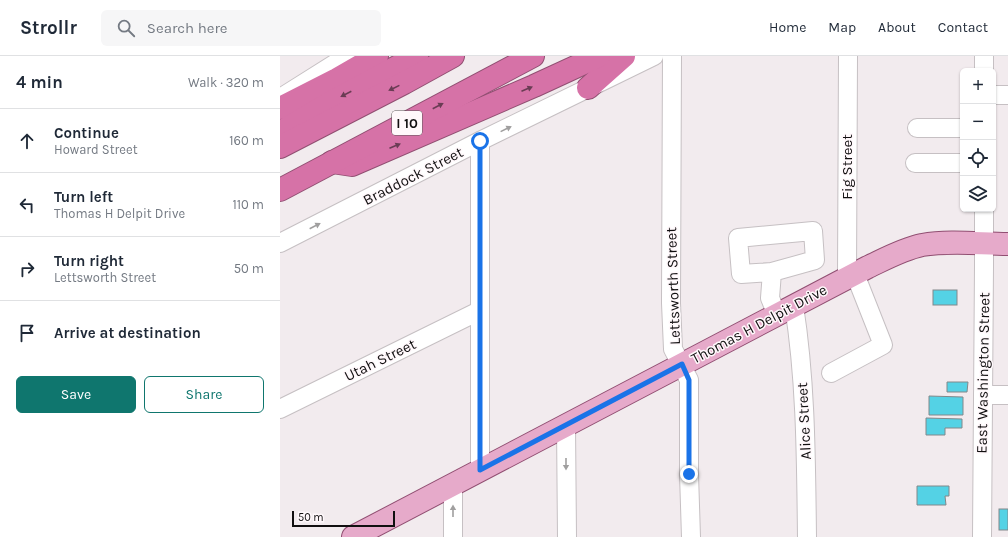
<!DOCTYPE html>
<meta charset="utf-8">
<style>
body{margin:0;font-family:Karla,sans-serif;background:#f6f6f7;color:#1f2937}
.controls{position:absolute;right:12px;top:12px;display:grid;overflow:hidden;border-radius:6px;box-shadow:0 1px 3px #0004}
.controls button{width:36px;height:36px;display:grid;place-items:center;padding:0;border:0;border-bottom:1px solid #e0e1e3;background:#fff;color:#1f2937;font:20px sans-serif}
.scale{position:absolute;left:12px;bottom:10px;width:103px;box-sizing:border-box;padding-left:4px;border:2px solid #110f10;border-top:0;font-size:11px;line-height:14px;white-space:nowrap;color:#110f10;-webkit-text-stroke:3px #fff8fb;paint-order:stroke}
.stop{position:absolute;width:12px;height:12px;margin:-9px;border:3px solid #1a73e8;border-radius:50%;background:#fff}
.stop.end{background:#1a73e8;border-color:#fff;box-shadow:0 1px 4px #0008}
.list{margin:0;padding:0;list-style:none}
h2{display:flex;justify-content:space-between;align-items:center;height:52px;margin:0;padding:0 16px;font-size:17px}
h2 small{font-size:13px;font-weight:400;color:#747a83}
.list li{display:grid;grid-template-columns:26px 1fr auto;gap:12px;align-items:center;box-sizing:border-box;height:64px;padding:0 16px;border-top:1px solid #e0e1e3}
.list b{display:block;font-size:15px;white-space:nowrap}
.list p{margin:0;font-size:13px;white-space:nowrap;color:#747a83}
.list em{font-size:13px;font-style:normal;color:#747a83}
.actions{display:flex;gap:8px;padding:12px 16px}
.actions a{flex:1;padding:9px 0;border:1px solid #0f766e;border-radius:6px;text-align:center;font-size:14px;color:#0f766e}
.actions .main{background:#0f766e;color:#fff}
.icon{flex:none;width:22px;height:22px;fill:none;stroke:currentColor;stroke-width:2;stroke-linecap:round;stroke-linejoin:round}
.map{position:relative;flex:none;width:728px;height:481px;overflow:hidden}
header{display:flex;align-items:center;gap:24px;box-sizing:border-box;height:56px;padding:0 20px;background:#fff;border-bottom:1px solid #e0e1e3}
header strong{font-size:19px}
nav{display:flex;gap:22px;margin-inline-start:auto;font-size:14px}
.search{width:280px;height:36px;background:#f6f6f7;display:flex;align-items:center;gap:10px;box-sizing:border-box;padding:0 14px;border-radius:6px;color:#747a83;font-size:15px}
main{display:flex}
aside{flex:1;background:#fff}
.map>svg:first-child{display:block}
.building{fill:#54d2e5;stroke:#82888a}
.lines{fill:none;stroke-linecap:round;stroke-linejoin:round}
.minor-casing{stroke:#c6c0c3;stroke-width:20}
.major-casing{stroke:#914f72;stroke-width:24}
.highway-casing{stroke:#914f72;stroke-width:24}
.minor{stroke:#fff;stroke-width:18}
.major{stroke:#e6aaca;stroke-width:22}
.highway{stroke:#d672a7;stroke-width:22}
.oneway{fill:#6a3c54}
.oneway2{fill:#a09f9f}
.route{stroke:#1a73e8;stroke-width:5}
.labels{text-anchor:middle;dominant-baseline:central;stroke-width:3;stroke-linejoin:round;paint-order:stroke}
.shield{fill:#fff8fb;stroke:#585556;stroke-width:1}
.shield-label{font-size:14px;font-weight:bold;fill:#110f10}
.street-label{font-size:15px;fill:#110f10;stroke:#fff8fb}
</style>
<header>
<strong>Strollr</strong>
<div class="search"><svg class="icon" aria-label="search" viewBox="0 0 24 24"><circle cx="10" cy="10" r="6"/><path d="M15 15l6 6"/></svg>Search here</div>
<nav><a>Home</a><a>Map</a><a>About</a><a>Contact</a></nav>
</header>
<main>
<aside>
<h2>4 min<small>Walk · 320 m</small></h2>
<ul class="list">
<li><svg class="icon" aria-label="ahead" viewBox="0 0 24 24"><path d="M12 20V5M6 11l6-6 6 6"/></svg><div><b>Continue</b><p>Howard Street</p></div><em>160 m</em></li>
<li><svg class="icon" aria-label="left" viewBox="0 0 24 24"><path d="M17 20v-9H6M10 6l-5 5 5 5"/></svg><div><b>Turn left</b><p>Thomas H Delpit Drive</p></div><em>110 m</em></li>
<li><svg class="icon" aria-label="right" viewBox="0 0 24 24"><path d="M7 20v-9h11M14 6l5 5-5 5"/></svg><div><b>Turn right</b><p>Lettsworth Street</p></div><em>50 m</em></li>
<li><svg class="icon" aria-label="arrive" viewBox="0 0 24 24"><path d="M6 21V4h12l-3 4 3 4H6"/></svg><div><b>Arrive at destination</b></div></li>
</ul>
<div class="actions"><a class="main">Save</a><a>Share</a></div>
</aside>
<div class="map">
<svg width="728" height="481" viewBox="0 0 728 481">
<rect width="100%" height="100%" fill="#f2ebee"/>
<g class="building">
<rect x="653" y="234" width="24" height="15"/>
<polygon points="667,326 688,326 687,336 667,336"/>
<polygon points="649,340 683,341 683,359 649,359"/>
<polygon points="646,362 682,363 682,372 665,372 665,379 646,379"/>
<polygon points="637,430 669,430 669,440 665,440 666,449 637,449"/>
<rect x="719" y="453" width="9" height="21"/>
</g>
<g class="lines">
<defs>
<g id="minor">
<polyline points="392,0 391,247 393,293 409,324 409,418 411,481"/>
<polyline points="704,0 704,15"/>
<polyline points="713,39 728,39"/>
<polyline points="2,41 67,0"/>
<polyline points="637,72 683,72"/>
<polyline points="635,107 683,107"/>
<polyline points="0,187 200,85 374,0"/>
<polyline points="492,216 461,218 458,182 533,175 535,204 492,216 490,242 497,259"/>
<polyline points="567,222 568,0"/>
<path d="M 514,250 C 526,326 526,404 527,481"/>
<polyline points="551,317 603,289 575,218"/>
<polyline points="703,339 728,339"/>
<polyline points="0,353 199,255"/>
<polyline points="286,369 287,481"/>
<polyline points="200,414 200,85"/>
<polyline points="173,481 173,428"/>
<polyline points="702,481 704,210 704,153"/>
</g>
<path id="major" d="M 73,481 L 588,211 C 605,203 623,193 642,189 C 670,184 700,188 728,188"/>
<g id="highway">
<polyline points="308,32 344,0"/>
<polyline points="0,52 57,23 97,0"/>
<polyline points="2,75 48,48 137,0"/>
<polyline points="0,91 124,27 173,0"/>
<polyline points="52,106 72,109 254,30 319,0"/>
<polyline points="0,134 253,0"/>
</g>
</defs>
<use href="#minor" class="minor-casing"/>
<use href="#major" class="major-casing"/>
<use href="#highway" class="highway-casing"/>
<use href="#minor" class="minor"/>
<use href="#major" class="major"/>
<use href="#highway" class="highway"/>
</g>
<defs><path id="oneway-solid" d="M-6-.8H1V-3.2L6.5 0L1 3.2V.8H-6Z"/></defs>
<g class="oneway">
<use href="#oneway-solid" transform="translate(114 32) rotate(154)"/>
<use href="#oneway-solid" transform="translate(247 33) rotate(-23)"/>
<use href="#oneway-solid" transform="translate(66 38) rotate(153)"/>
<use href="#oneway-solid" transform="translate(158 50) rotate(-28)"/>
<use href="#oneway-solid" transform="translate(115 90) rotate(-23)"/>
</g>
<g class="oneway2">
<use href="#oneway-solid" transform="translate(226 73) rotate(-26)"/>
<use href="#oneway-solid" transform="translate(35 170) rotate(-27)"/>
<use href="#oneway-solid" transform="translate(286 408) rotate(90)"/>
<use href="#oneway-solid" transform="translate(173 455) rotate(-90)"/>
</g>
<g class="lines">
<polyline class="route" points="200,85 200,414 402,308 409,324 409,418"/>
</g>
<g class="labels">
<rect class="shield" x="112" y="55" width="30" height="24" rx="3"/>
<g class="shield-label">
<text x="127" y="67">I 10</text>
</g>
<g class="street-label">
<text transform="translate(567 111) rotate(-90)">Fig Street</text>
<text transform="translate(133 120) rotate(-27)">Braddock Street</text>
<text transform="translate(393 230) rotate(-92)">Lettsworth Street</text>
<text transform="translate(479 268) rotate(-28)">Thomas H Delpit Drive</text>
<text transform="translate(100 304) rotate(-26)">Utah Street</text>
<text transform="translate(703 317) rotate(-89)">East Washington Street</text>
<text transform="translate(524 365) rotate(-93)">Alice Street</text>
</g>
</g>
</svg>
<div class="controls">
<button>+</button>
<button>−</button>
<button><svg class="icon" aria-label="locate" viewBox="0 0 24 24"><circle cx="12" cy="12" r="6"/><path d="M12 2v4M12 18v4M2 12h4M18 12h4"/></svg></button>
<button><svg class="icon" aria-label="layers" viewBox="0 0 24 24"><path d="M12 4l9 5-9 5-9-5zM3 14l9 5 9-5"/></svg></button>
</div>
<div class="scale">50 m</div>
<div class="stop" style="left:200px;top:85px"></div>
<div class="stop end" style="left:409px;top:418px"></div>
</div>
</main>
